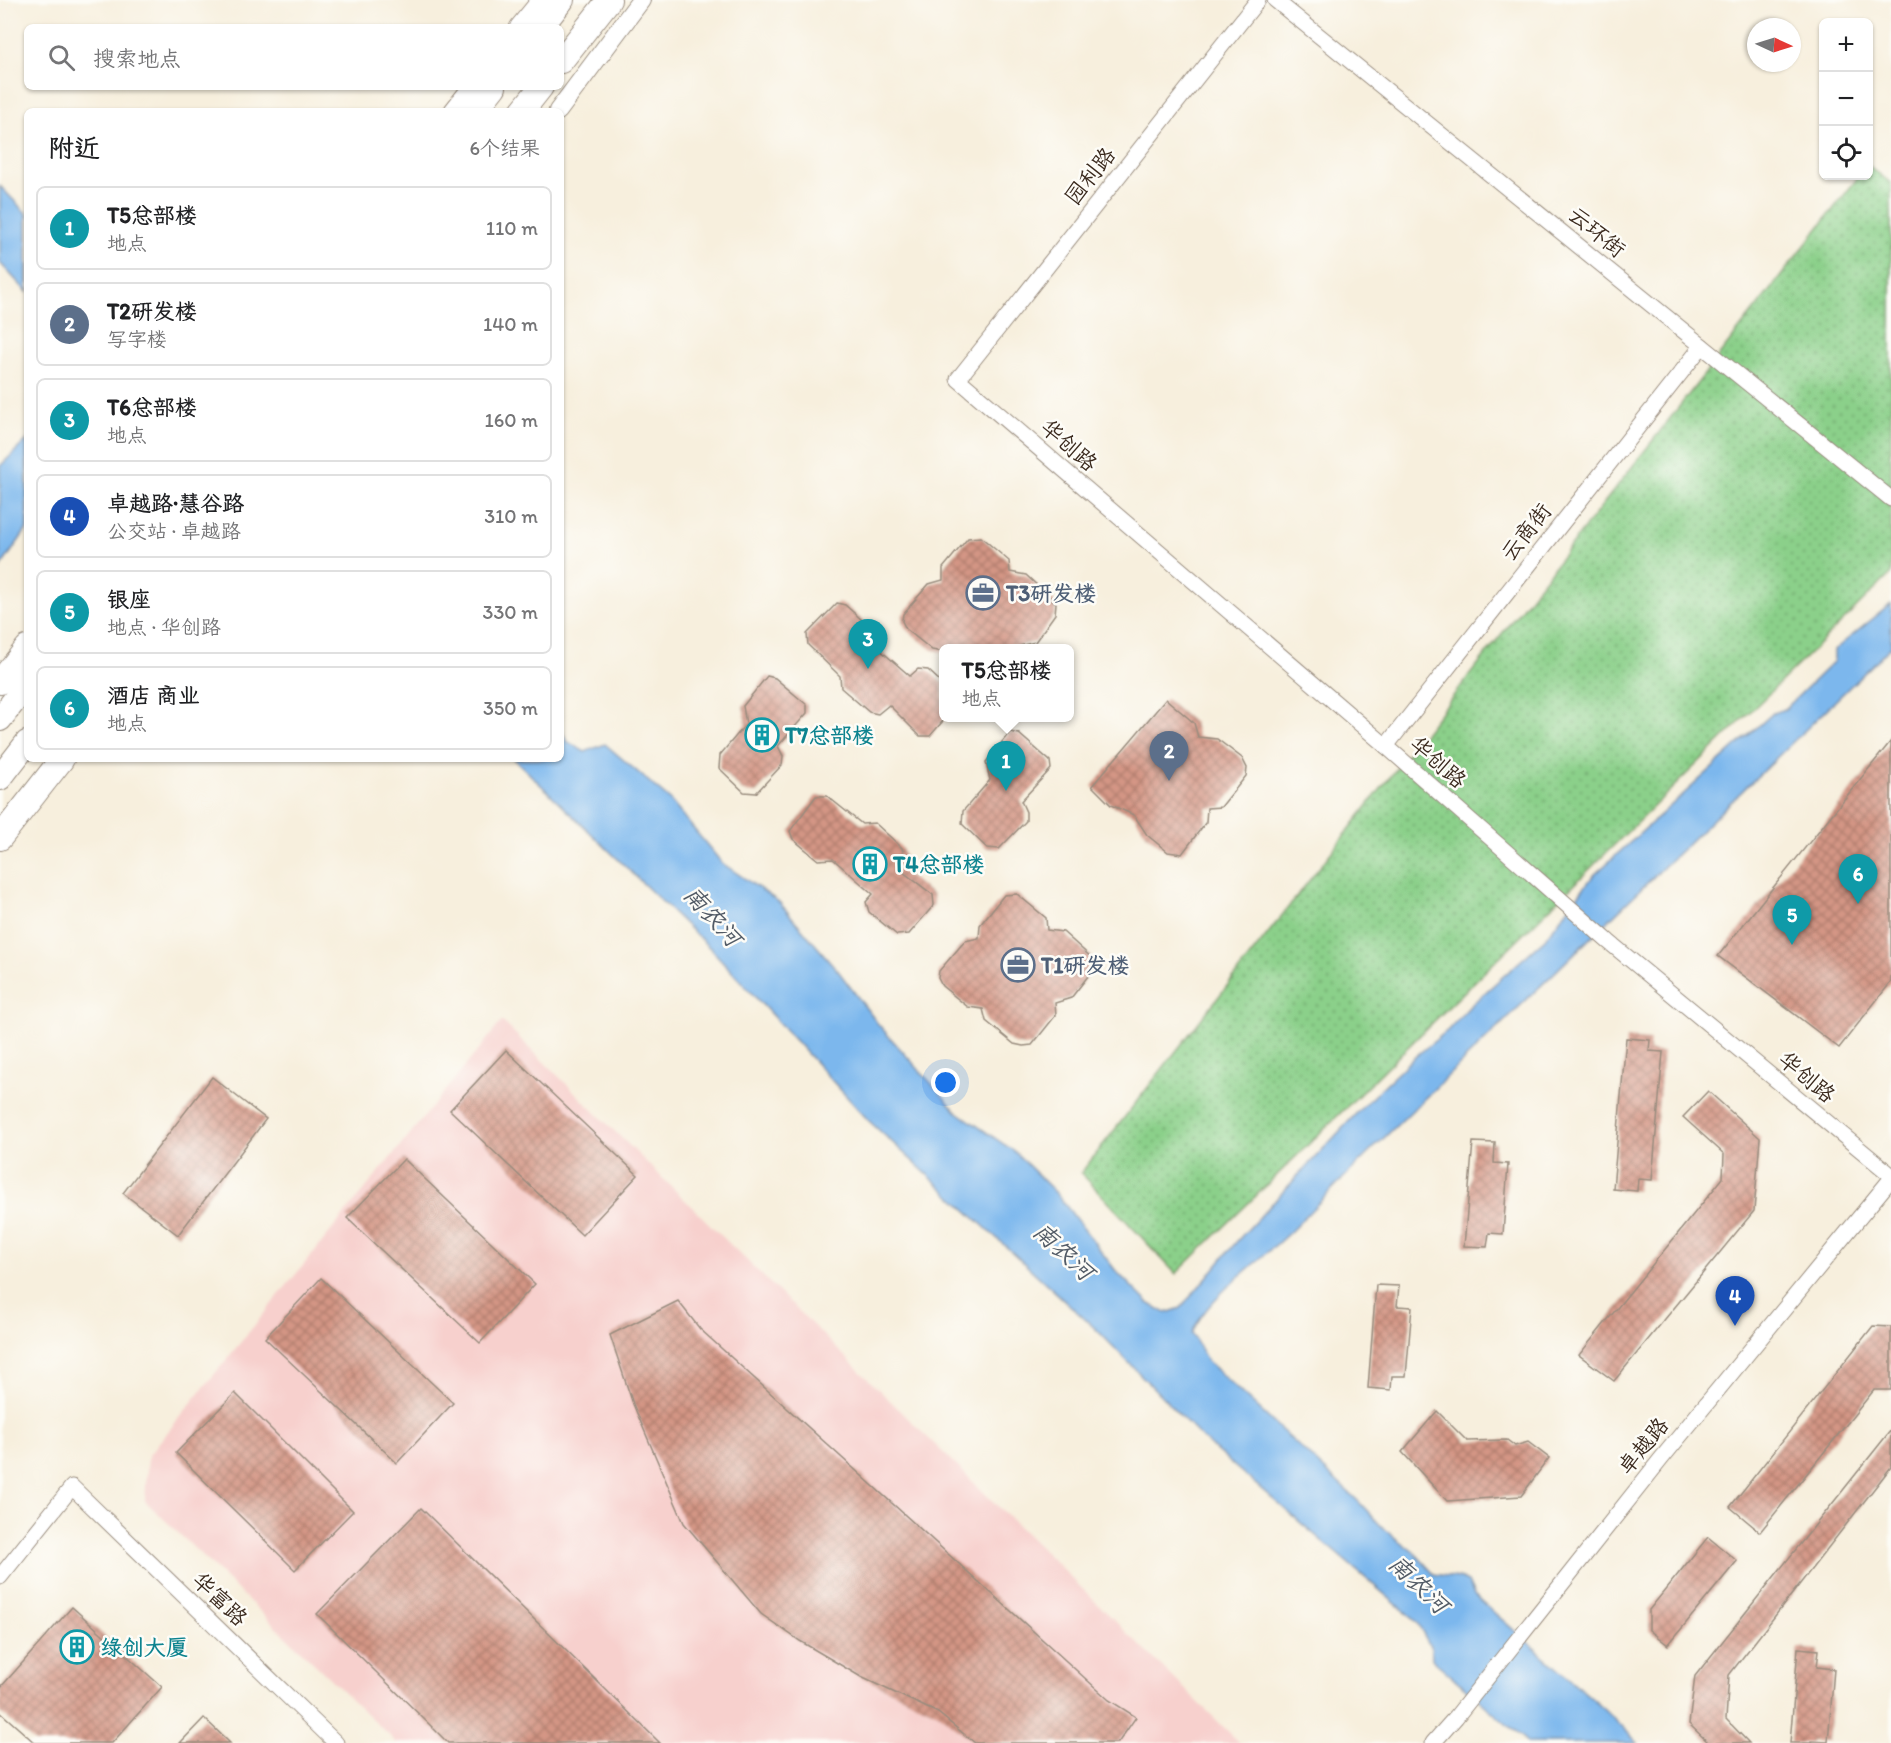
<!DOCTYPE html>
<html lang="zh">
<meta charset="utf-8">
<style>
body{margin:0;font-family:Itim,"LXGW WenKai TC",sans-serif;background:#f6f6f6;color:#202124}
.controls{position:absolute;right:18px;top:18px;display:grid;overflow:hidden;border-radius:9px;box-shadow:0 2px 4px #0004}
.controls button{width:54px;height:54px;display:grid;place-items:center;padding:0;border:0;border-bottom:2px solid #e0e0e0;background:#fff;color:#202124;font:30px sans-serif}
.compass{position:absolute;left:1747px;top:18px;width:54px;height:54px;border-radius:50%;background:#fff;box-shadow:0 2px 4px #0004;rotate:94deg}
.you{position:absolute;left:946px;top:1083px;width:21px;height:21px;margin:-15px;border:4px solid #fff;border-radius:50%;background:#1a73e8;box-shadow:0 0 0 9px #1a73e833}
.badge{display:grid;place-items:center;width:39px;height:39px;border-radius:50%;background:#b45309;color:#fff;font-size:20px;font-weight:700}
.pin{position:absolute;translate:-50% -50px;filter:drop-shadow(0 2px 3px #0008)}
.pin::after{content:'';position:absolute;top:32px;width:21px;height:18px;background:inherit;clip-path:polygon(0 0,100% 0,50% 100%)}
.popup{position:absolute;left:939px;top:644px;width:135px;height:78px;box-sizing:border-box;display:grid;place-content:center;border-radius:9px;background:#fff;filter:drop-shadow(0 2px 4px #0005);font-size:20px;white-space:nowrap;color:#757577}
.popup b{font-size:22px;color:#202124}
.popup::after{content:'';position:absolute;left:50%;top:100%;margin-left:-12px;border:12px solid transparent;border-top-color:#fff}
.list{margin:0;padding:0;list-style:none}
h2{display:flex;justify-content:space-between;align-items:center;height:78px;margin:0;padding:0 24px;font-size:26px}
h2 small{font-size:20px;font-weight:400;color:#757577}
.list li{display:grid;grid-template-columns:39px 1fr auto;gap:18px;align-items:center;box-sizing:border-box;height:84px;margin:0 12px 12px;padding:0 12px;border:2px solid #e0e0e0;border-radius:9px}
.list b{display:block;font-size:22px;white-space:nowrap}
.list p{margin:0;font-size:20px;white-space:nowrap;color:#757577}
.list em{font-size:20px;font-style:normal;color:#757577}
.icon{flex:none;width:33px;height:33px;fill:none;stroke:currentColor;stroke-width:2;stroke-linecap:round;stroke-linejoin:round}
.map{position:relative;flex:none;width:1891px;height:1743px;overflow:hidden}
.search{position:absolute;background:#fff;box-shadow:0 2px 4px #0004;left:24px;top:24px;width:540px;height:66px;display:flex;align-items:center;gap:15px;box-sizing:border-box;padding:0 21px;border-radius:9px;color:#757577;font-size:22px}
.panel{position:absolute;background:#fff;box-shadow:0 2px 4px #0004;left:24px;top:108px;width:540px;height:654px;border-radius:9px}
.map>svg:first-child{display:block}
.built{fill:#f7d0cd}
.grass{fill:url(#grass-dots);stroke:#637d54;stroke-width:1.5}
.water{fill:#7cb7ed;stroke:#5c7086;stroke-width:1.5}
.building{fill:url(#building-cross-hatch)}
.lines{fill:none;stroke-linecap:round;stroke-linejoin:round}
.minor-casing{stroke:#998c7e;stroke-width:17}
.tertiary-casing{stroke:#998c7e;stroke-width:20}
.trunk-casing{stroke:#998c7e;stroke-width:26}
.minor{stroke:#fff;stroke-width:15}
.tertiary{stroke:#fff;stroke-width:18}
.trunk{stroke:#fff;stroke-width:24}
.labels{text-anchor:middle;dominant-baseline:central;stroke-width:5;stroke-linejoin:round;paint-order:stroke}
.street-label{font-size:22px;fill:#3b2a1e;stroke:#fdfcf7}
.service-label{font-size:22px;font-weight:bold;fill:#4e5e75;stroke:#fdfcf7;text-anchor:start}
.culture-label{font-size:22px;font-weight:bold;fill:#0d838f;stroke:#fdfcf7;text-anchor:start}
.water-label{font-size:24px;font-style:italic;fill:#525b66;stroke:#fdfcf7}
</style>
<div class="map">
<svg width="1891" height="1743" viewBox="0 0 1891 1743">
<defs>
<pattern id="grass-dots" width="8" height="8" patternUnits="userSpaceOnUse" patternTransform="scale(1.5)"><rect width="8" height="8" fill="#8bd08a"/><path d="M2 2h.1M6 6h.1" fill="none" stroke="#73a970" stroke-width="1.8" stroke-linecap="round"/></pattern>
<pattern id="building-cross-hatch" width="8" height="8" patternUnits="userSpaceOnUse" patternTransform="scale(1.5)"><rect width="8" height="8" fill="#d49685"/><path d="M0 0l8 8M0 8l8-8" fill="none" stroke="#ad7b6c"/></pattern>
</defs>
<rect width="100%" height="100%" fill="#fdfcf7"/>
<filter id="ink" filterUnits="userSpaceOnUse"><feTurbulence type="fractalNoise" baseFrequency=".0167" numOctaves="2"/><feDisplacementMap in="SourceGraphic" scale="12" xChannelSelector="R" yChannelSelector="G"/><feConvolveMatrix kernelMatrix="1 2 1 2 8 2 1 2 1" color-interpolation-filters="sRGB"/></filter>
<filter id="wash" filterUnits="userSpaceOnUse"><feTurbulence type="fractalNoise" baseFrequency=".008" numOctaves="4" result="noise"/><feDisplacementMap in="SourceGraphic" scale="24" xChannelSelector="R" yChannelSelector="G"/><feGaussianBlur stdDeviation="1.35" result="paint"/><feColorMatrix in="noise" values="0 0 0 0 0 0 0 0 0 0 0 0 0 0 0 0 0 1.4 0 .05"/><feComposite in="paint" operator="in"/></filter>
<g filter="url(#wash)">
<rect width="100%" height="100%" fill="#f7efdd"/>
<polygon class="built" points="502,1021 1240,1743 397,1743 145,1501 148,1456"/>
<polygon class="grass" points="1869,166 1891,183 1891,574 1176,1274 1081,1173 1859,176 1868,176"/>
<g class="water">
<polygon points="0,186 27,214 27,292 0,263"/>
<polygon points="27,440 27,529 0,568 0,466"/>
<path d="M 1891,604 L 1891,647 C 1756,777 1621,907 1487,1038 C 1422,1101 1357,1163 1294,1228 C 1266,1257 1204,1298 1192,1334 L 1208,1362 L 1358,1501 L 1385,1530 L 1415,1553 L 1434,1574 L 1459,1578 L 1468,1582 L 1474,1595 L 1605,1710 L 1638,1743 L 1528,1743 L 1432,1659 L 1431,1648 L 1417,1622 L 1206,1442 L 1099,1332 L 869,1121 L 713,951 L 514,759 L 561,759 L 561,731 L 568,742 L 585,752 L 605,744 L 668,798 L 722,863 L 779,902 L 839,972 L 878,1024 L 956,1111 L 1015,1152 L 1057,1194 L 1116,1271 L 1148,1303 L 1166,1313 L 1181,1308 L 1238,1240 L 1367,1102 L 1411,1060 L 1448,1030 L 1470,1006 L 1545,939 L 1593,876 L 1773,713 L 1785,709 L 1834,661 L 1834,650 Z"/>
</g>
<g id="blocks">
<g class="building">
<polygon points="981,537 1009,561 1010,572 1026,575 1056,603 1055,614 1035,642 1019,646 1019,648 943,648 943,652 932,650 906,629 902,621 903,614 929,584 943,580 943,568 968,538"/>
<polygon points="837,603 845,605 870,627 871,642 910,676 918,669 928,670 943,684 943,721 930,736 920,736 889,705 878,714 869,712 841,688 840,676 808,645 807,634"/>
<polygon points="767,676 775,678 807,705 807,713 778,746 783,756 782,765 756,793 744,792 719,768 720,755 746,724 743,706"/>
<polygon points="1166,699 1194,723 1198,737 1217,739 1242,758 1247,768 1246,776 1221,807 1207,808 1206,822 1182,854 1168,852 1147,835 1134,815 1111,805 1092,786"/>
<polygon points="1010,732 1019,734 1050,761 1051,769 1021,801 1026,812 1026,821 999,849 987,848 962,824 963,811 990,780 986,762"/>
<polygon points="1891,741 1891,982 1839,1048 1718,956"/>
<polygon points="816,796 827,796 862,824 875,823 902,848 905,857 898,868 933,895 934,905 909,934 897,935 869,912 866,902 873,894 833,859 818,860 793,839 790,831"/>
<polygon points="1017,894 1046,918 1047,930 1063,932 1093,959 1092,971 1071,998 1055,1003 1056,1015 1032,1045 1023,1046 1014,1044 986,1021 983,1009 968,1007 942,986 938,978 939,971 965,941 979,938 980,925 1004,895"/>
<polygon points="1626,1038 1650,1040 1649,1051 1663,1052 1652,1180 1638,1179 1637,1191 1613,1189"/>
<polygon points="506,1050 638,1175 582,1235 450,1110"/>
<polygon points="212,1077 266,1119 178,1235 123,1193"/>
<polygon points="1708,1091 1760,1138 1754,1211 1614,1381 1579,1355 1723,1178 1724,1154 1683,1117"/>
<polygon points="1473,1142 1495,1143 1494,1163 1508,1164 1503,1234 1489,1233 1487,1247 1464,1246"/>
<polygon points="404,1159 535,1284 480,1343 347,1218"/>
<polygon points="321,1278 453,1403 397,1463 265,1338"/>
<polygon points="1376,1285 1399,1286 1397,1306 1412,1307 1406,1376 1392,1376 1391,1390 1368,1388"/>
<polygon points="678,1301 700,1329 1109,1700 1136,1717 1118,1743 975,1743 938,1713 861,1677 800,1641 761,1614 684,1523 633,1404 610,1335"/>
<polygon points="1873,1326 1891,1327 1891,1390 1874,1390 1760,1532 1730,1507"/>
<polygon points="235,1393 353,1511 295,1570 176,1453"/>
<polygon points="1437,1411 1467,1441 1507,1440 1515,1446 1528,1442 1549,1458 1521,1496 1447,1501 1402,1452"/>
<polygon points="1891,1430 1891,1467 1729,1675 1726,1719 1749,1743 1709,1743 1689,1724 1695,1676"/>
<polygon points="421,1508 538,1623 660,1743 448,1743 429,1724 317,1614"/>
<polygon points="1708,1537 1737,1561 1668,1645 1649,1630 1649,1610"/>
<polygon points="72,1607 162,1687 112,1743 35,1743 0,1712 0,1688"/>
<polygon points="1798,1648 1819,1650 1817,1667 1834,1669 1828,1742 1811,1741 1811,1743 1790,1743"/>
<polygon points="204,1718 230,1743 180,1743"/>
</g>
</g>
</g>
<g filter="url(#ink)">
<use href="#blocks" fill-opacity="0" stroke="#998c7e" stroke-width="1.5"/>
<g class="lines">
<defs>
<g id="minor">
<polyline points="1258,0 958,379 1386,746 1609,942 1891,1175"/>
<polyline points="1275,0 1891,499"/>
<polyline points="1386,746 1702,346"/>
<polyline points="0,1577 72,1487 336,1743"/>
<polyline points="1433,1743 1456,1717 1661,1459 1891,1179"/>
</g>
<g id="tertiary">
<polyline points="519,27 541,0"/>
<polyline points="453,111 472,87"/>
<polyline points="558,111 641,0"/>
</g>
<g id="trunk">
<polyline points="541,27 562,0"/>
<polyline points="561,61 609,0"/>
<polyline points="475,111 494,87"/>
<polyline points="522,111 541,87"/>
<polyline points="0,682 27,648"/>
<polyline points="0,719 27,684"/>
<polyline points="0,778 27,743"/>
<polyline points="0,838 62,759"/>
</g>
</defs>
<use href="#minor" class="minor-casing"/>
<use href="#tertiary" class="tertiary-casing"/>
<use href="#trunk" class="trunk-casing"/>
<use href="#minor" class="minor"/>
<use href="#tertiary" class="tertiary"/>
<use href="#trunk" class="trunk"/>
</g>
</g>
<defs>
<symbol id="office-ring" viewBox="-11 -11 22 22"><circle r="9.5" fill="#fdfcf7" stroke="#5c6f8a" stroke-width="1.5"/><path d="M-6-3h4V-5.5h4V-3h4V5H-6ZM-1-4.5V-3h2v-1.5ZM-6 0V1H6V0Z" fill="#5c6f8a"/></symbol>
<symbol id="building-ring" viewBox="-11 -11 22 22"><circle r="9.5" fill="#fdfcf7" stroke="#0f9aa8" stroke-width="1.5"/><path d="M-4-6H4V6H1V3H-1V6H-4ZM-2.5-4.3h1.7v1.8h-1.7ZM.8-4.3h1.7v1.8H.8ZM-2.5-1h1.7V.8h-1.7ZM.8-1h1.7V.8H.8Z" fill="#0f9aa8"/></symbol>
</defs>
<g fill-rule="evenodd">
<use href="#office-ring" x="964" y="574" width="38" height="38"/>
<use href="#building-ring" x="743" y="716" width="38" height="38"/>
<use href="#building-ring" x="851" y="845" width="38" height="38"/>
<use href="#office-ring" x="999" y="946" width="38" height="38"/>
<use href="#building-ring" x="58" y="1628" width="38" height="38"/>
</g>
<g class="labels">
<g class="street-label">
<text transform="translate(1090 176) rotate(-52)">园利路</text>
<text transform="translate(1597 232) rotate(39)">云环街</text>
<text transform="translate(1069 445) rotate(41)">华创路</text>
<text transform="translate(1526 532) rotate(-52)">云商街</text>
<text transform="translate(1438 762) rotate(41)">华创路</text>
<text transform="translate(1807 1077) rotate(40)">华创路</text>
<text transform="translate(1643 1446) rotate(-51)">卓越路</text>
<text transform="translate(220 1599) rotate(44)">华富路</text>
</g>
<g class="service-label">
<text x="1006" y="593">T3研发楼</text>
<text x="1041" y="965">T1研发楼</text>
</g>
<g class="culture-label">
<text x="785" y="735">T7总部楼</text>
<text x="893" y="864">T4总部楼</text>
<text x="100" y="1647">绿创大厦</text>
</g>
<g class="water-label">
<text transform="translate(713 916) rotate(48)">南农河</text>
<text transform="translate(1064 1251) rotate(43)">南农河</text>
<text transform="translate(1419 1584) rotate(44)">南农河</text>
</g>
</g>
</svg>
<div class="controls">
<button>+</button>
<button>−</button>
<button><svg class="icon" aria-label="locate" viewBox="0 0 24 24"><circle cx="12" cy="12" r="6"/><path d="M12 2v4M12 18v4M2 12h4M18 12h4"/></svg></button>
</div>
<svg class="compass" viewBox="-18 -18 36 36"><path d="M0-13l5 13h-10z" fill="#e53935"/><path d="M0 13l5-13h-10z" fill="#757577"/></svg>
<div class="you"></div>
<div class="pin badge" style="left:1006px;top:791px;background:#0f9aa8">1</div>
<div class="popup"><b>T5总部楼</b>地点</div>
<div class="pin badge" style="left:1169px;top:781px;background:#5c6f8a">2</div>
<div class="pin badge" style="left:868px;top:669px;background:#0f9aa8">3</div>
<div class="pin badge" style="left:1735px;top:1326px;background:#1a4fb4">4</div>
<div class="pin badge" style="left:1792px;top:945px;background:#0f9aa8">5</div>
<div class="pin badge" style="left:1858px;top:904px;background:#0f9aa8">6</div>
<div class="search"><svg class="icon" aria-label="search" viewBox="0 0 24 24"><circle cx="10" cy="10" r="6"/><path d="M15 15l6 6"/></svg>搜索地点</div>
<section class="panel">
<h2>附近<small>6个结果</small></h2>
<ul class="list">
<li><span class="badge" style="background:#0f9aa8">1</span><div><b>T5总部楼</b><p>地点</p></div><em>110 m</em></li>
<li><span class="badge" style="background:#5c6f8a">2</span><div><b>T2研发楼</b><p>写字楼</p></div><em>140 m</em></li>
<li><span class="badge" style="background:#0f9aa8">3</span><div><b>T6总部楼</b><p>地点</p></div><em>160 m</em></li>
<li><span class="badge" style="background:#1a4fb4">4</span><div><b>卓越路·慧谷路</b><p>公交站 · 卓越路</p></div><em>310 m</em></li>
<li><span class="badge" style="background:#0f9aa8">5</span><div><b>银座</b><p>地点 · 华创路</p></div><em>330 m</em></li>
<li><span class="badge" style="background:#0f9aa8">6</span><div><b>酒店 商业</b><p>地点</p></div><em>350 m</em></li>
</ul>
</section>
</div>
